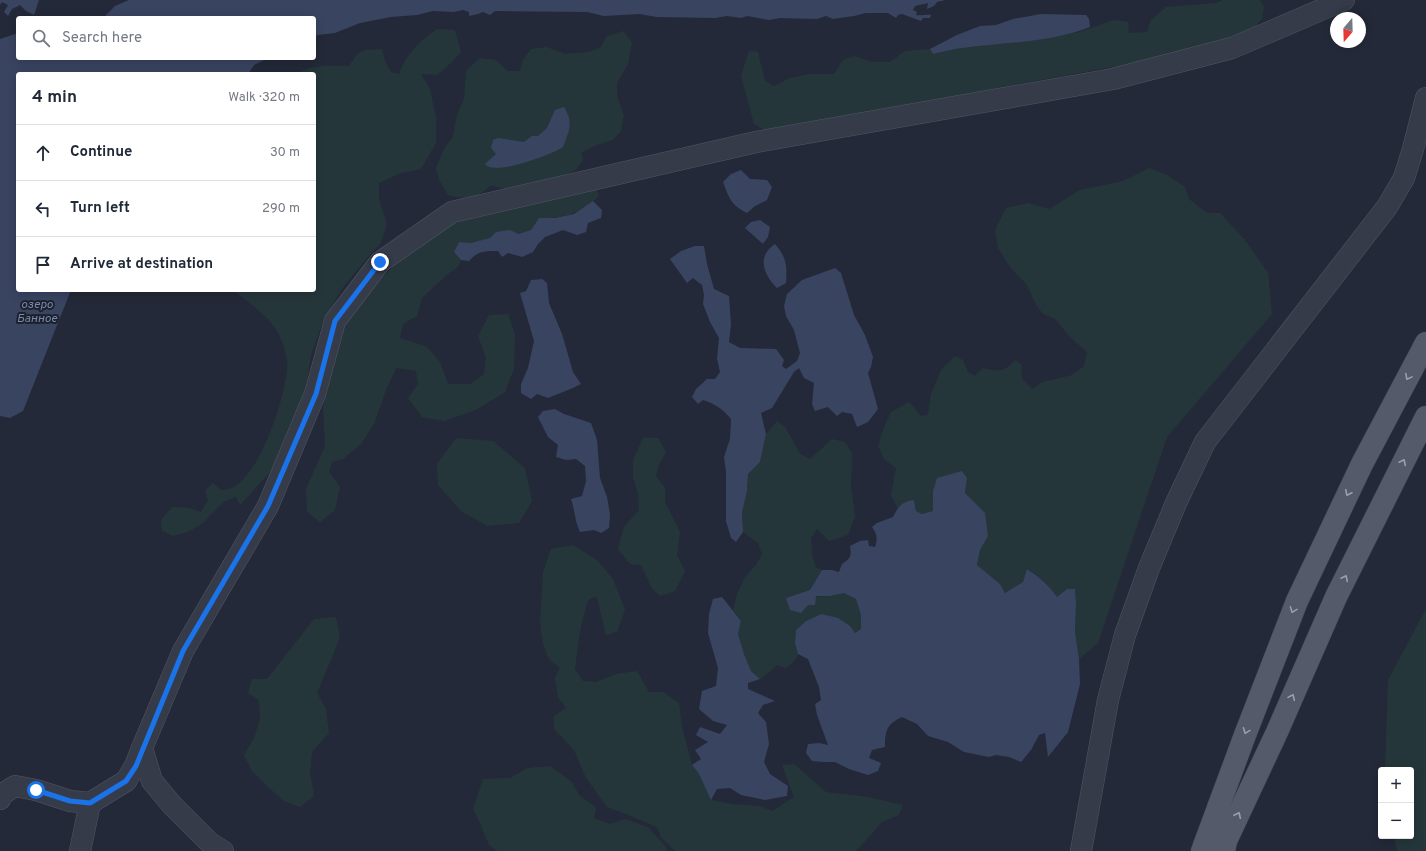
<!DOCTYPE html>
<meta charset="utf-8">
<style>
body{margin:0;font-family:Overpass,sans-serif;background:#f2f2f3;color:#1f2937}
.controls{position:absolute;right:12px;bottom:12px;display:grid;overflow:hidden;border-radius:4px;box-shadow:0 2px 10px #0003}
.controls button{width:36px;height:36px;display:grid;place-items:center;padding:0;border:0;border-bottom:1px solid #e0e1e3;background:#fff;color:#1f2937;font:20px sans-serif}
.compass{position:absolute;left:1330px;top:12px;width:36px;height:36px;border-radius:50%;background:#fff;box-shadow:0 2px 10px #0003;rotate:199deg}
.stop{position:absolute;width:12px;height:12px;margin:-9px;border:3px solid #1a73e8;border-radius:50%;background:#fff}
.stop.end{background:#1a73e8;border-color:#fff;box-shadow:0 1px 4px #0008}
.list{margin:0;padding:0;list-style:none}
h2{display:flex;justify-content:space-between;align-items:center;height:52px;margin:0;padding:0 16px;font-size:17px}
h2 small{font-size:13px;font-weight:400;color:#747a83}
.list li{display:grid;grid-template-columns:26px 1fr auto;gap:12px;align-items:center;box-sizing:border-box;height:56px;padding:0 16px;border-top:1px solid #e0e1e3}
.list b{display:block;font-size:15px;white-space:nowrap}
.list em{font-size:13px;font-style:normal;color:#747a83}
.icon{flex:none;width:22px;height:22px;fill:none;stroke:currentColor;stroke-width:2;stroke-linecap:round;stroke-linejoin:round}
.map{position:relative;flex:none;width:1426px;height:851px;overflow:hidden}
.search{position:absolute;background:#fff;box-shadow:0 2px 10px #0003;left:16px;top:16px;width:300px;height:44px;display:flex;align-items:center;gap:10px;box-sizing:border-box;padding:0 14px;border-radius:4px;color:#747a83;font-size:15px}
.panel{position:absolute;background:#fff;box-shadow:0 2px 10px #0003;left:16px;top:72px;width:300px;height:220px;border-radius:4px}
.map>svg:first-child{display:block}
.green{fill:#25363a}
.water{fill:#394461}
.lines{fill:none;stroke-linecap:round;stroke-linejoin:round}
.minor-casing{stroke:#515663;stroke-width:22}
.major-casing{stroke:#3f4552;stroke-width:23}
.minor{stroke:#363b49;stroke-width:21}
.major{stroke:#545a69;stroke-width:22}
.oneway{stroke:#9a9fae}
.route{stroke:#1a73e8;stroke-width:5}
.labels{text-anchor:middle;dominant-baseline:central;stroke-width:4;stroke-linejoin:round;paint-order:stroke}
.water-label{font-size:12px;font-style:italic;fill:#7b89ab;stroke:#1b212d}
</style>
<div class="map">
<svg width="1426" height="851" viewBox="0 0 1426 851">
<rect width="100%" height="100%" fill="#232938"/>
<g class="green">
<polygon points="1223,0 1260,0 1264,6 1262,19 1249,33 1129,64 1002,87 954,98 765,131 754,124 741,76 749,51 758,52 765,81 774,86 790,78 809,74 834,74 843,60 854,56 872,62 890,62 905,51 930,49 933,54 962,48 1044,39 1079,32 1114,20 1128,22 1129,33 1147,32 1151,20 1166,7 1217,3"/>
<path d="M 437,29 L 455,30 L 461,52 L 450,64 L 437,75 L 421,74 L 430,89 L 436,118 L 436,143 L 421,169 L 401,173 L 379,183 L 379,199 L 387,224 L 381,243 L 362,264 L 341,290 L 322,324 L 311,355 L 307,382 L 298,416 L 273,469 L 240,505 L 236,497 L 225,501 L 212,513 L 203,523 L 188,532 L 173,536 L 162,531 L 161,520 L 172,507 L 189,508 L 201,512 L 208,500 L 205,491 L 213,483 L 221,490 C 225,489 232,489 236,486 C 262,467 283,403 287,371 C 288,364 286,354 284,347 C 276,319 253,306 232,290 L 314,290 L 314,74 L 298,74 C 311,64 333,66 349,66 C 360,49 362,50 382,49 L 385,61 L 391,72 L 399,74 C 406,54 421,40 437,29 Z"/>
<path d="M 623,31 L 632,42 L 628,64 L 617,83 L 617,96 L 624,115 L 621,131 L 613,140 L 594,146 L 581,153 L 583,160 L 576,170 L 562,177 L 510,189 L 490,186 C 475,199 466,200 448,195 L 439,180 L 436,168 L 444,149 L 453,136 L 457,115 L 464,99 L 466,71 L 480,58 L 496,60 L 508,71 L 520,71 L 523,60 L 531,49 L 547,47 L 565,54 L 588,52 L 600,48 L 607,36 Z"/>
<path d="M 1149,168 L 1167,175 L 1185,187 L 1189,199 L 1207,213 L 1220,213 L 1245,240 L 1268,273 L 1272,314 L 1167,437 L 1098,643 L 1079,659 L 1075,632 L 1076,603 L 1075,589 L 1067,589 L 1057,597 C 1049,585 1039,577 1028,569 L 1023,582 L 1005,593 L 1000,584 L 977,565 L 980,550 L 988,536 L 973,501 L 965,493 L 967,478 L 948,476 L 937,478 L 933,511 L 922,514 L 916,511 L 914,500 L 904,502 L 898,509 L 891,495 L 896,468 L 884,459 L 878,446 L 884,427 L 891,412 L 909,402 L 921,416 L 928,415 L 931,394 L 941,370 L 955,356 L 963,360 L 968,372 L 975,376 L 983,368 C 999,372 1004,372 1015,360 L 1021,364 L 1022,378 L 1032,389 L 1043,382 L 1072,375 L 1084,366 L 1087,352 L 1070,337 L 1054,318 L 1043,314 L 1036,305 L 1027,285 L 1010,267 L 998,248 L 995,230 L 1006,208 L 1028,203 L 1049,209 L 1080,190 L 1123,181 Z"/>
<path d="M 596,188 L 599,196 C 581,213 564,219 539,218 L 531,230 L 518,234 L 471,243 L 459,242 L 454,252 L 461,260 L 458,267 L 449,273 L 422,298 L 417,316 L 403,324 L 400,338 L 427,347 L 440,362 L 448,384 L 470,384 L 484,374 L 486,358 L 478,336 L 489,315 L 508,314 L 515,335 L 514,369 L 505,392 L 476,410 L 444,421 L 422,417 L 408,398 L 418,384 L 416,371 L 396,368 L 386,390 L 374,424 L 361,444 L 343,459 L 332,462 L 329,472 L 340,487 L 335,510 L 320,522 L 307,512 L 306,489 L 325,446 L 323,406 L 341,335 L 356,306 L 410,248 L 434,228 Z"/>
<polygon points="777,421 786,428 800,454 810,459 832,439 845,442 852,453 851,487 855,516 848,535 829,541 817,529 811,538 812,555 816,568 822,570 810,590 786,598 830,596 844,593 856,599 861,615 861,629 855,633 821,614 806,621 796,630 795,643 798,654 795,660 786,668 777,665 772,670 760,679 751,671 744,654 738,634 741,621 733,610 737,594 745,577 756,565 762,554 758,543 743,532 742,513 747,491 748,474 760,462 766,434"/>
<polygon points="456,438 493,441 525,468 532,501 519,523 488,526 462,512 438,485 437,464"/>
<polygon points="643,438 658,438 666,452 658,467 656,476 665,488 665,502 680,532 677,555 685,571 675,591 660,596 652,588 641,565 630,564 618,549 624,527 639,510 638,493 633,477 633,460"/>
<path d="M 573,545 L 597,560 L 613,579 L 625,610 L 617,631 L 606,636 L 597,597 L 589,599 C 580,622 578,645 575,669 L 583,681 L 596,682 L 616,674 L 637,671 L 649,692 L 663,692 L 679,703 L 682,727 L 692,765 L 699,774 L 712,800 L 732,804 L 759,806 L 773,811 L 794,797 L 782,765 L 794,764 L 826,792 L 868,797 L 903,805 L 899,815 L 882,822 L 856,851 L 675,851 L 661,837 L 658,828 L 629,815 L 607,807 L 586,778 L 574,750 L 554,729 L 554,716 L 566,708 L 558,697 L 555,678 L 560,668 L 549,659 L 543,644 L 540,622 L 543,572 L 551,549 Z"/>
<polygon points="1426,609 1426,851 1397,851 1394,836 1411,836 1411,770 1385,770 1388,680"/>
<polygon points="336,617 340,638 317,693 326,709 329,733 312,752 310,772 314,796 300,807 284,801 267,786 252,771 244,755 254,738 260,719 259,700 248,693 252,679 267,679 314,619"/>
<polygon points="550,766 571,781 580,796 596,807 594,818 610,824 625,819 648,827 665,846 668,851 497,851 489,845 480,823 473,809 483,779 510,778 528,768"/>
</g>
<g class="water">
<polygon points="0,0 39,0 34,15 26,11 20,5 12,9 8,16 4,12 8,5 2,2 0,5"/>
<path d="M 129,0 L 946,0 L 937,2 L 934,6 L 927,9 L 928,3 L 915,6 L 913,10 L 917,12 L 916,15 C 922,16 926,14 931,15 L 930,18 L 923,18 L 921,21 L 902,14 L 898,15 L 896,18 L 888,13 L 866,13 L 854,16 L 833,19 L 826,16 L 817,19 L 780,18 L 769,20 L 747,16 L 741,18 L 727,16 L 715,18 L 657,17 L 639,14 L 604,16 L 587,12 L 495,11 L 490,15 L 483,12 L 478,14 L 469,16 L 469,12 L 463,10 L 454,12 L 433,11 L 417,15 L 391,17 L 360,23 L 335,33 L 318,35 L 314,37 L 314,18 L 103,18 L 115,6 Z"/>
<path d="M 1041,14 L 1086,15 L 1089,19 L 1090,27 C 1050,43 1004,42 963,48 C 953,49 943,52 933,54 L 930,49 L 957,35 L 980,26 L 996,25 L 1013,19 Z"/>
<polygon points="18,33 18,58 268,58 254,65 248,74 18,74 18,290 71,290 23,411 10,418 0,416 0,39"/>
<path d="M 564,107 C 574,123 569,131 563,147 C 550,155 504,172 490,167 C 488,167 486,165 485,164 L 496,154 L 491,148 L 493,140 L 498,138 L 524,142 L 532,136 L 538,136 L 547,128 L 555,110 Z"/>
<path d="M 741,170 L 750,179 L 767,180 L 772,187 L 767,200 L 755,206 L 747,213 C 731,205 729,198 723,182 L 731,174 Z"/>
<path d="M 593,201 L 602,210 L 601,218 L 588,223 L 586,232 L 577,235 L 563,230 L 545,237 L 538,244 L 533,252 L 522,257 L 508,253 L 502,257 L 498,251 C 484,251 478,251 469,261 L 461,260 L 454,252 L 459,242 L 471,243 L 490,238 L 496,232 L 510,230 L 518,234 L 531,230 L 539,218 L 555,218 L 574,214 Z"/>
<polygon points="760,220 770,227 768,237 763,244 745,228 751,222"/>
<path d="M 775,244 C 787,258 787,266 786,283 L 777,288 C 764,276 756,256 775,244 Z"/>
<path d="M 695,246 L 704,246 L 707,264 L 714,289 L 729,296 L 731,324 L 729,342 L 740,348 L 776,349 L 784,360 L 782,366 L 786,369 L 797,361 L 800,353 L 794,330 L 786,316 L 784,306 L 787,294 L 802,280 L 835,268 L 841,273 L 854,315 L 865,335 L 873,357 L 871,367 L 868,373 L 878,409 L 868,422 L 857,427 L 852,414 L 842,412 L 837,416 L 828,407 L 815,411 L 812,404 L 814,383 L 804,378 L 799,368 L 794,372 L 772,408 L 761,413 L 766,434 L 760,462 L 748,474 L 747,491 L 742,513 L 743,532 L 736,542 L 731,538 L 726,521 L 726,471 L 724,457 L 730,439 L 731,419 C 723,409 715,404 703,400 L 698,404 L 692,397 L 696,389 L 707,379 L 715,379 L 720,372 L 717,359 L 719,338 L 710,322 L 703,304 L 704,295 L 702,285 L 693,278 L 687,283 L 670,259 L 681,251 Z"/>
<polygon points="542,279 547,283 549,303 562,334 573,372 581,384 573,388 548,398 537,394 531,399 521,393 521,384 528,368 534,341 520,293 526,291 531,280"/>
<path d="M 555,409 L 564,414 L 591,423 L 597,440 L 600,478 L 607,497 L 610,514 L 609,528 L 601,533 L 594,530 L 580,532 C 575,522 575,511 571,499 L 582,496 L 586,481 L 585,466 L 576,459 L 566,460 L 556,457 L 558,445 L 548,437 L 538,417 L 543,411 Z"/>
<path d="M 962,471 L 967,478 L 965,493 L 985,513 L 988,536 L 980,550 L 977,565 L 1000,584 L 1005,593 L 1023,582 L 1027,569 C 1039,577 1049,585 1057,597 L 1067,589 L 1075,589 L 1076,603 L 1075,632 L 1079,659 L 1080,684 L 1068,732 L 1048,757 L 1045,733 L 1039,735 L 1031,750 L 1021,762 L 1009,757 L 996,755 L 989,757 L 964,752 L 948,742 L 928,736 L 917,724 L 902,717 C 887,724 885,730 885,747 L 872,750 L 869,758 L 881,763 L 878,771 L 868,775 L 849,769 L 835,762 L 824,762 L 812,761 L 806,753 L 808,744 L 819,743 L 828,745 L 817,715 L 815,704 L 821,700 L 819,687 L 808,659 L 798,654 L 795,643 L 796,630 L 806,621 L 821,614 L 838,618 L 850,626 L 855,633 L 861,629 L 861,615 L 856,599 L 844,593 L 830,596 L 816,596 L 815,605 L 808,605 L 801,613 L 790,610 L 786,598 L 810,590 L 822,570 L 832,570 L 839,572 L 842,564 C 850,559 852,556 850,546 L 860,541 L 868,540 L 869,546 L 875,547 C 878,539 877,534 872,527 L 877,523 L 893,517 C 899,506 901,502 914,500 L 916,511 L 922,514 L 933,511 L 933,491 L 937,478 Z"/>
<polygon points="722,597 741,621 738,634 744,654 751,671 760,679 748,683 748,689 775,701 763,705 758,713 766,722 769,744 764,762 770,774 788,786 787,796 765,800 741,795 730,788 717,789 711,800 699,774 692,765 701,759 695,750 708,742 696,735 700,727 720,734 727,725 713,721 699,709 702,691 716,686 718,668 708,633 709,614 713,599"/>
</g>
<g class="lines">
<defs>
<g id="minor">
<polyline points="0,799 1,795 15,786 36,790 70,801 90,803 126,781 135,766 142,748"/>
<polyline points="80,851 90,803"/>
<polyline points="223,851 210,843 172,805 152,781 142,748 183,651 268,506 315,394 335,321 380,262 452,212 756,142 1113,79 1232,48 1344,0"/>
<polyline points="1081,851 1108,700 1125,635 1149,568 1176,503 1205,442 1387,207 1404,178 1413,149 1426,98"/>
</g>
<g id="major">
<polyline points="1202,851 1245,735 1297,601 1362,464 1426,343"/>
<polyline points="1224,851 1226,841 1277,732 1336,597 1426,417"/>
</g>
</defs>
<use href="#minor" class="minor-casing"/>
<use href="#major" class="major-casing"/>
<use href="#minor" class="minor"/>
<use href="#major" class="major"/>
</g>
<defs><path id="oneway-chevron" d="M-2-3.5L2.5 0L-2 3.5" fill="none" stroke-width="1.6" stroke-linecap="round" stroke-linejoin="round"/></defs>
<g class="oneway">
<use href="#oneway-chevron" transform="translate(1408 377) rotate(118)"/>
<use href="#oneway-chevron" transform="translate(1403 462) rotate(-63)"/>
<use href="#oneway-chevron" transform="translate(1348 493) rotate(116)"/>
<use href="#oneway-chevron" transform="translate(1345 578) rotate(-63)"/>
<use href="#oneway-chevron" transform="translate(1293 610) rotate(111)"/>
<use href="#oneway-chevron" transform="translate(1292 697) rotate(-66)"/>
<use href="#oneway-chevron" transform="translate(1246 731) rotate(111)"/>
<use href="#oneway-chevron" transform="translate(1238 815) rotate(-65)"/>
</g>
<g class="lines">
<polyline class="route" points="36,790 70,801 90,803 126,781 136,766 183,651 268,506 316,394 335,321 380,262"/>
</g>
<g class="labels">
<g class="water-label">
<text x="37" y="305">озеро<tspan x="37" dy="14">Банное</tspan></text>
</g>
</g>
</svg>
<div class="controls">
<button>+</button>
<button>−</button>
</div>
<svg class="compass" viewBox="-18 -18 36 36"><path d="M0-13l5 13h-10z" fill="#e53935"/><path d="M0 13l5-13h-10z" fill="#747a83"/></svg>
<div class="stop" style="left:36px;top:790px"></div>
<div class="stop end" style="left:380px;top:262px"></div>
<div class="search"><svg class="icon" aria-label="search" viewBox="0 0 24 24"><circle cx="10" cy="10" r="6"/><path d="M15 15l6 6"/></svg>Search here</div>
<section class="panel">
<h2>4 min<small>Walk · 320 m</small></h2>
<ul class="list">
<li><svg class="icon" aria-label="ahead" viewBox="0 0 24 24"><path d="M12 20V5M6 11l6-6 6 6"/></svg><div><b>Continue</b></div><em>30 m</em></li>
<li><svg class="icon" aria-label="left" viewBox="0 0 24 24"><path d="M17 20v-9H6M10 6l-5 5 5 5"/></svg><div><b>Turn left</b></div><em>290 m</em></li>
<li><svg class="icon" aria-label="arrive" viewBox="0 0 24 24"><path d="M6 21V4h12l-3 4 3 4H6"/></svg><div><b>Arrive at destination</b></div></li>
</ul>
</section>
</div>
